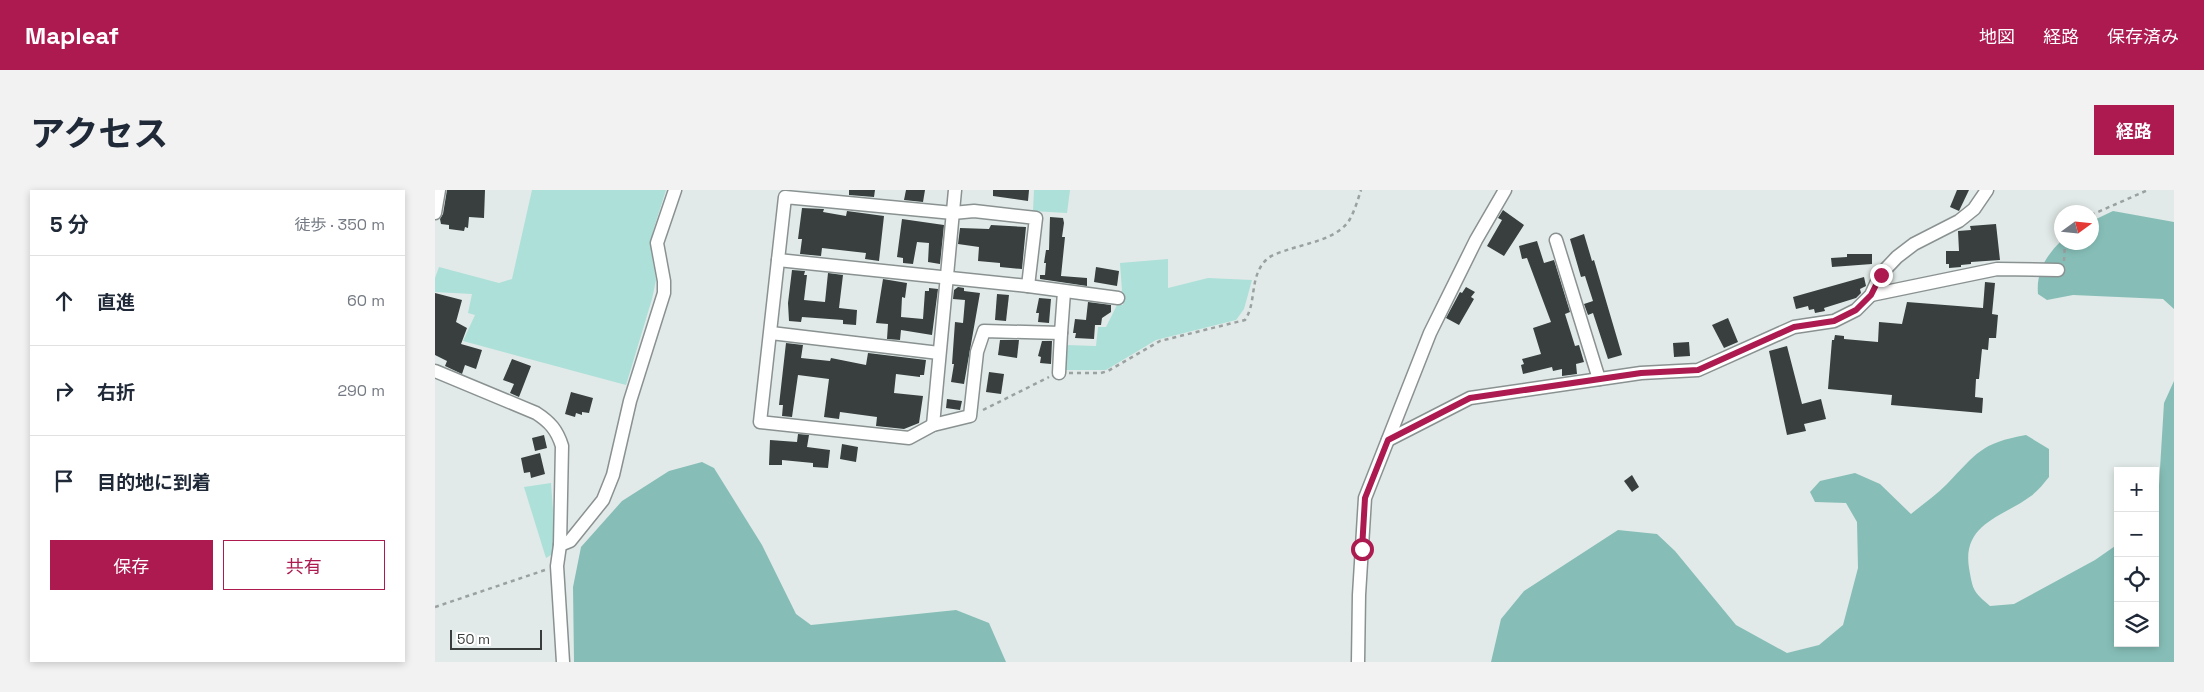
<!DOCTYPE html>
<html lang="ja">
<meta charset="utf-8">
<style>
body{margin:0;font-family:"Space Grotesk","Noto Sans JP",sans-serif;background:#f2f2f3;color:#1f2937}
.controls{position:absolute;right:15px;bottom:15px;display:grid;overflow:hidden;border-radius:0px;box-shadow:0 2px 8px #0003}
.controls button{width:45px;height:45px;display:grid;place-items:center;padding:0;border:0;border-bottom:1px solid #e0e1e3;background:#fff;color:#1f2937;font:25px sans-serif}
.compass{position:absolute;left:1619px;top:15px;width:45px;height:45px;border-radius:50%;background:#fff;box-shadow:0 2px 8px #0003;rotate:75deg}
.scale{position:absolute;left:15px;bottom:12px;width:92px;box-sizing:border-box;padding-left:5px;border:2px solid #383c3b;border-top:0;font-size:14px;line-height:18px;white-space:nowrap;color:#383c3b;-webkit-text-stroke:4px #fff;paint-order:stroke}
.stop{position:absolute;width:15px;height:15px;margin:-11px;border:4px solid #ac1a50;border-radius:50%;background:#fff}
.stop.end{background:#ac1a50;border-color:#fff;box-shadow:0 1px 5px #0008}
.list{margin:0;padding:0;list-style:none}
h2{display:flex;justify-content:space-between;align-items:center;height:65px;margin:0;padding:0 20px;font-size:21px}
h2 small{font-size:16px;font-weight:400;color:#747a83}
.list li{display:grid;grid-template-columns:32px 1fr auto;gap:15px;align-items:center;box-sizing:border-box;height:90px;padding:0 20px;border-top:1px solid #e0e1e3}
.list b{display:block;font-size:19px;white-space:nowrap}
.list em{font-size:16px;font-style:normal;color:#747a83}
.actions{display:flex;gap:10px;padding:15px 20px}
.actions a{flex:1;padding:11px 0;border:1px solid #ac1a50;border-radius:0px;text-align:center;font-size:18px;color:#ac1a50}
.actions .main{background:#ac1a50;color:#fff}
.icon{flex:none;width:28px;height:28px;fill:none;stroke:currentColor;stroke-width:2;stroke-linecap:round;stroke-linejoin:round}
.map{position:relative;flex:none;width:1739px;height:472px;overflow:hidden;border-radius:0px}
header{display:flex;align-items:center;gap:30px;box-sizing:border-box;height:70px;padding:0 25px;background:#ac1a50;color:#fff}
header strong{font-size:24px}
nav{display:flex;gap:28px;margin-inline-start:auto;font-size:18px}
.intro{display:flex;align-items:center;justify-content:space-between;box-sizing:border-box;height:120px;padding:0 30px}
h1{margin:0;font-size:35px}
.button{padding:12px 22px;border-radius:0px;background:#ac1a50;color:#fff;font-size:18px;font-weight:700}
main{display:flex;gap:30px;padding:0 30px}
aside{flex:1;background:#fff;border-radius:0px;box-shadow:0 2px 8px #0003}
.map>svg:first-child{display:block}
.green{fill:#ace0d9}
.forest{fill:#86beb7}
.building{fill:#383f3e}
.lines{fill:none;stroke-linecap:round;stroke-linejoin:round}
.street-casing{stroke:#8a9291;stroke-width:15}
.path{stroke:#9aa1a0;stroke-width:2.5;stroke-dasharray:4 4;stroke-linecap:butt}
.street{stroke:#fff;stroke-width:12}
.route{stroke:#ac1a50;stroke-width:6}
</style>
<header>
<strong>Mapleaf</strong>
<nav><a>地図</a><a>経路</a><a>保存済み</a></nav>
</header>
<div class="intro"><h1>アクセス</h1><a class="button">経路</a></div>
<main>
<aside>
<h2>5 分<small>徒歩 · 350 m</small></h2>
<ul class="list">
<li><svg class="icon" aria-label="ahead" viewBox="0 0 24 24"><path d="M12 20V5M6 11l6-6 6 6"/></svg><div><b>直進</b></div><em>60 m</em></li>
<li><svg class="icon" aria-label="right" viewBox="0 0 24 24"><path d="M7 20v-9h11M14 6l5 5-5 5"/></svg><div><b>右折</b></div><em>290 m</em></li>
<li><svg class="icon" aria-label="arrive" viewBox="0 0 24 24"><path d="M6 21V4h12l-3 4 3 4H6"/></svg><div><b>目的地に到着</b></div></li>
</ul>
<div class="actions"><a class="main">保存</a><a>共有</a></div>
</aside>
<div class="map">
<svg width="1739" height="472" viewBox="0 0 1739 472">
<rect width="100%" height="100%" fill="#e1eae8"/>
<g class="green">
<polygon points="97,0 231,0 218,41 216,60 221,90 217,109 191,195 28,151 40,125 33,123 37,104 0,102 0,88 4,77 64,93 77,89"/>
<polygon points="599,0 635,0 632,23 598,21"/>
<polygon points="733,69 733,98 773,88 817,90 809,119 801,130 721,150 671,180 628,180 630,155 661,156 663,137 671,137 682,115 688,115 685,73"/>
<polygon points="116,293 121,362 111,368 89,297"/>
</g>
<g class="forest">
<path d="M 1678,21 L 1739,32 L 1739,119 L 1728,109 L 1638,105 L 1612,110 L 1603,104 C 1601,82 1611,66 1626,51 L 1626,52 L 1656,52 L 1657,31 Z"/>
<path d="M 1739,191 L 1739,472 L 1056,472 L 1066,429 L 1089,401 L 1183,340 L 1222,344 L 1240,361 L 1301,435 L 1352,463 L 1384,455 L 1408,435 L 1423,378 L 1422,332 L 1411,313 L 1380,312 L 1375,302 L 1385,291 L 1420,283 L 1445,294 L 1476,324 C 1488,314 1501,305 1512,294 C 1542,263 1546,253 1591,245 L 1614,259 L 1614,287 C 1609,293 1603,301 1596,306 C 1568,327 1527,333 1534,378 C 1538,401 1538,401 1555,416 L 1579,414 L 1660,370 L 1683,354 L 1683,453 L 1720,453 L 1720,302 L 1724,295 L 1729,213 Z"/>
<polygon points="267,272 279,278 327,355 361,424 376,435 521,420 554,433 571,472 139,472 138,397 146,357 187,311 234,281"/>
</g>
<g class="building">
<polygon points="12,0 50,0 49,28 34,27 33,38 30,37 29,41 14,39 14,35 6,34 5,29 8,24"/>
<polygon points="414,0 440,0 439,7 414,5"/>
<polygon points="471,0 490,0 488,12 469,10"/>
<polygon points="558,0 594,0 593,11 558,6"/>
<polygon points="1522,0 1534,0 1524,21 1515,17"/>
<polygon points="367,18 389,19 388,22 411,26 412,21 449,26 444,71 430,69 431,63 387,58 386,66 365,64 367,49 363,49"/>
<polygon points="1068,20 1089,35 1069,66 1052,56 1067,30 1063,28"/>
<polygon points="615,27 628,28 629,33 627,47 630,47 626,86 652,88 652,96 605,89 605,85 610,85 611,73 609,73 611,60 614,60"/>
<polygon points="467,29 509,35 505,74 493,72 494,53 482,52 478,74 468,73 468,68 462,67"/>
<polygon points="1561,34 1565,70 1536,72 1536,74 1526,75 1526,77 1514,78 1514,74 1511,74 1511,61 1524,61 1523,41 1536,40 1535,36"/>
<polygon points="556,35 591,37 587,79 565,77 565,73 543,71 544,57 523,54 525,38 554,39"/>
<polygon points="1149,44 1157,71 1159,70 1187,165 1173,169 1158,123 1153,125 1149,114 1158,111 1150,86 1146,87 1135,49"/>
<polygon points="1102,51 1109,73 1119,70 1135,122 1130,124 1140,156 1144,155 1149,172 1141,174 1142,184 1127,186 1127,179 1118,181 1117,177 1088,184 1086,175 1089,174 1087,169 1106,164 1098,138 1116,132 1092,68 1087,69 1084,56"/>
<polygon points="1412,64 1437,64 1437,74 1397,77 1396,68 1412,67"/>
<polygon points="661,77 684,81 682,96 659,92"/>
<polygon points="357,80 370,81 369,85 372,85 369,110 390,112 393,83 408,85 404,118 422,120 421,135 408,134 408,130 367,127 366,132 354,131 353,113"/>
<polygon points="1429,87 1431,96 1425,99 1426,103 1421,108 1389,118 1390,121 1380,123 1379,119 1374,120 1373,116 1361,119 1358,107"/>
<polygon points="448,89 472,93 470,108 467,107 466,127 488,129 490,101 494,101 494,98 503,99 497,145 466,140 465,150 452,149 453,134 441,133"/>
<polygon points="1550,92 1560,93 1557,124 1563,125 1561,148 1554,148 1553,160 1547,159 1544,189 1541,189 1540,207 1548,208 1547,223 1456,215 1457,205 1393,199 1397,150 1399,150 1400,145 1409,146 1409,149 1443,152 1444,132 1467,134 1472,112 1548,118"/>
<polygon points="523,97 529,98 529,101 545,103 529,194 516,192 519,174 517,174 520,132 528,133 530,110 518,109 519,100"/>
<polygon points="1031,97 1040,102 1036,107 1039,109 1024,135 1011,128 1025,102 1027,103"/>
<polygon points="0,103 27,110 21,132 32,138 26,154 47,160 41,179 30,175 27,184 10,176 12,171 0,165"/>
<polygon points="562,104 574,105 571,131 560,130"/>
<polygon points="604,108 616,109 614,133 603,132 604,123 601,123"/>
<polygon points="653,112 676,115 676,122 667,128 666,135 660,135 659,149 640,148 641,143 638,143 640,129 651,130"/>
<polygon points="1293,128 1303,152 1289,158 1277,135"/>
<polygon points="565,150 584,150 582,168 563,165"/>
<polygon points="607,151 617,151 616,174 605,173 606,167 603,166"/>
<polygon points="1254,152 1255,166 1239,167 1238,153"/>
<polygon points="351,153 368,155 366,168 395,171 396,168 431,175 433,163 491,170 489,185 485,185 485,187 461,184 459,203 488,206 484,233 469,239 441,236 442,227 405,222 404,229 389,227 394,189 363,185 357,227 347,226 348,215 344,215"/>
<polygon points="1352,156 1367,214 1386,209 1391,229 1369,234 1371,241 1352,245 1334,161"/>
<polygon points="77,169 96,176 84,207 75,203 79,194 68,190"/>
<polygon points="554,182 569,184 566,204 551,202"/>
<polygon points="136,202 158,208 154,223 147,222 147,225 141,223 140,227 130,224"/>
<polygon points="512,209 527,211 525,220 511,218"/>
<polygon points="363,244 374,245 372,257 395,260 393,278 378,277 378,273 347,270 347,275 334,275 335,250 362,252"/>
<polygon points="109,245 112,258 100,261 97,248"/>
<polygon points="407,254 423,257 421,272 405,269"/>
<polygon points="105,263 110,284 96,288 95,282 89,283 86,268"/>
<polygon points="1197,285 1204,297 1197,302 1189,291"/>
</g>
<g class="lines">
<defs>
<g id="street">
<polyline points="0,23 4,0"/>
<polyline points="1121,50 1164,189"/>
<polyline points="343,70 593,96 683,108"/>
<polyline points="593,96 601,28 539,21 518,23 350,7 325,232 474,248 498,235 535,226 542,162 549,141 626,143 629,102"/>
<polyline points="1436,105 1562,79 1623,80"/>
<polyline points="336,143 504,163"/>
<path d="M 0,181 L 101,223 C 115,232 122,240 127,256 L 125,355 L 122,376 L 128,472"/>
<polyline points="624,183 626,143"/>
<polyline points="498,235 520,0"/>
<polyline points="953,250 1035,208 1206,183 1263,180 1359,137 1399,131 1421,120 1436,105 1445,85 1462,67 1479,54 1524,31 1539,19 1552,0"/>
<polyline points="125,355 135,351 168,310 178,285 195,211 229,103 229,91 222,53 240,0"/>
<polyline points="923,472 924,405 930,308 995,143 1041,50 1070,0"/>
</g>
</defs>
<use href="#street" class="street-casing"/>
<g class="path">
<polyline points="1656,25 1713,0"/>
<polyline points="1629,71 1630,52"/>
<path d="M 634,183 L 666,183 L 673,181 L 725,151 L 810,130 C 822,112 814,87 831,70 C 837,64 847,62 855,59 C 874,53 904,48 915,29 C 920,20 923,9 926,0"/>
<polyline points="548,220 614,187"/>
<polyline points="0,417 110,380"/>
</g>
<use href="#street" class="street"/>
</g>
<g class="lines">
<polyline class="route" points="927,359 930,308 953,250 1035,208 1206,183 1263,180 1359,137 1399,131 1421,120 1436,105 1446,85"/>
</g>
</svg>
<div class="controls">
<button>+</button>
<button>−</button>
<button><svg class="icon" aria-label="locate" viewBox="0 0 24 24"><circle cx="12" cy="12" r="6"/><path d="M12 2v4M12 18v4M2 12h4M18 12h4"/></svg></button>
<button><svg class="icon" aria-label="layers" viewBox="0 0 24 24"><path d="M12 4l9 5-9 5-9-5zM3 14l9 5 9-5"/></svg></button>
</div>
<svg class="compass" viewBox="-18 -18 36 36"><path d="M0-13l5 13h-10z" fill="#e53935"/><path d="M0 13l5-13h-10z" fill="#747a83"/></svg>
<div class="scale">50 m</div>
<div class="stop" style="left:927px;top:359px"></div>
<div class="stop end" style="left:1446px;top:85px"></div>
</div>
</main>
